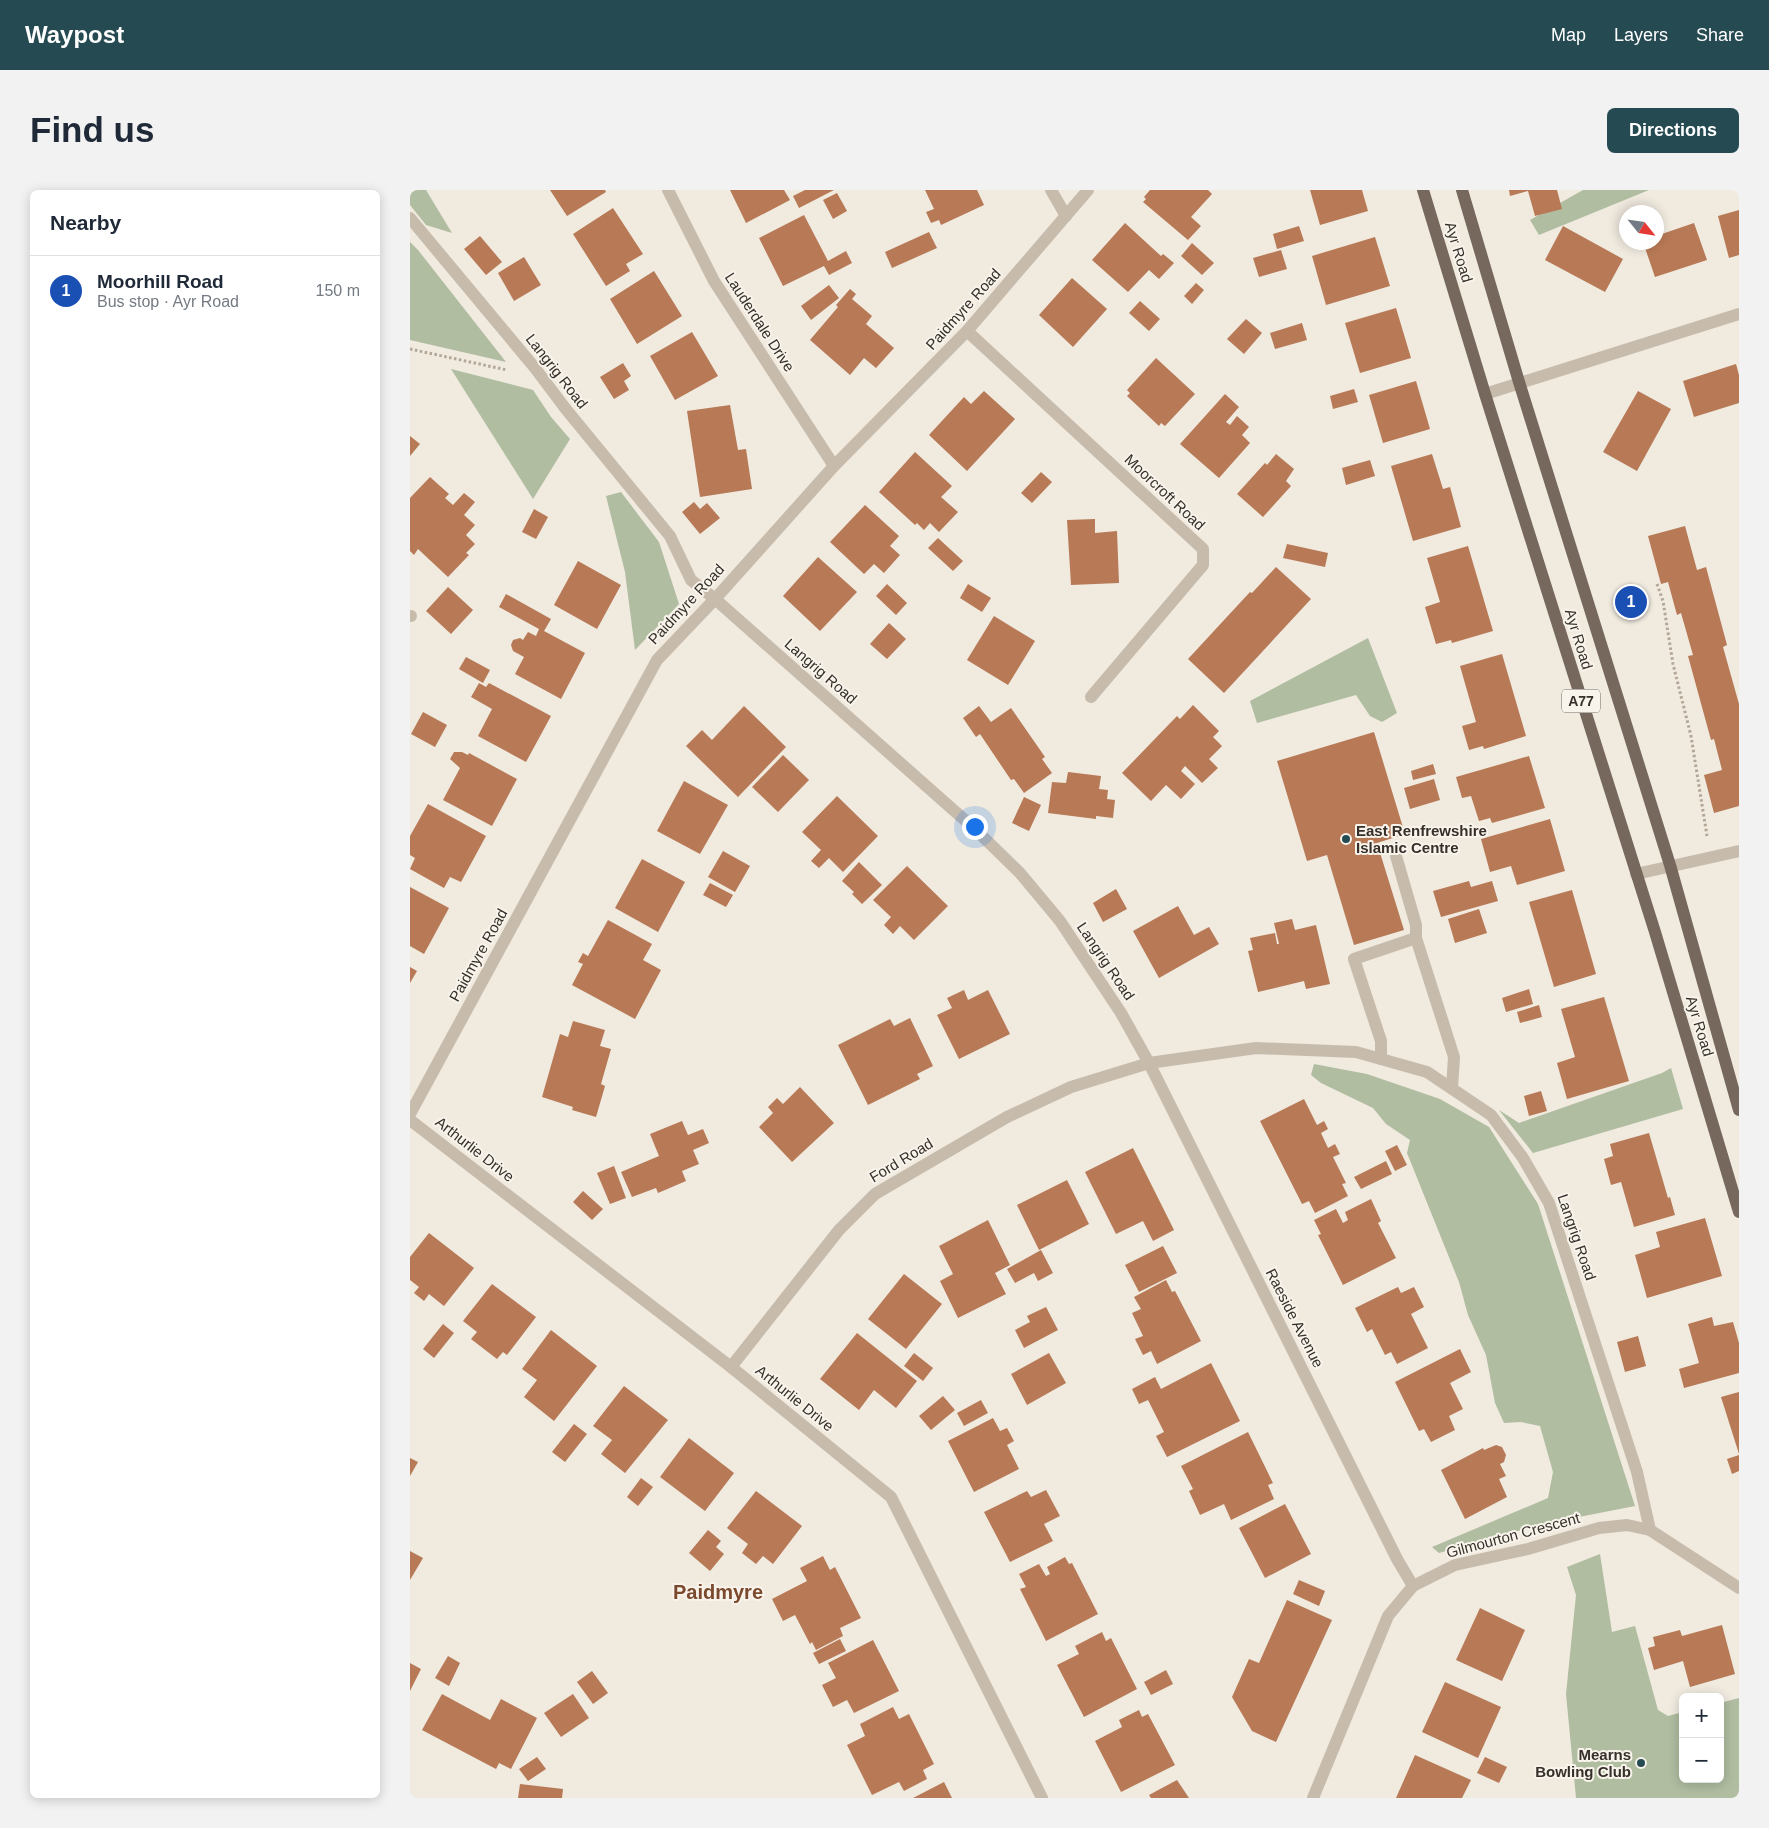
<!DOCTYPE html>
<meta charset="utf-8">
<style>
body{margin:0;font-family:Arial,sans-serif;background:#f2f2f3;color:#1f2937}
.controls{position:absolute;right:15px;bottom:15px;display:grid;overflow:hidden;border-radius:8px;box-shadow:0 2px 12px #0003}
.controls button{width:45px;height:45px;display:grid;place-items:center;padding:0;border:0;border-bottom:1px solid #e0e1e3;background:#fff;color:#1f2937;font:25px sans-serif}
.compass{position:absolute;left:1209px;top:15px;width:45px;height:45px;border-radius:50%;background:#fff;box-shadow:0 2px 12px #0003;rotate:120deg}
.you{position:absolute;left:564px;top:636px;width:18px;height:18px;margin:-12px;border:4px solid #fff;border-radius:50%;background:#1a73e8;box-shadow:0 0 0 8px #1a73e833}
.badge{display:grid;place-items:center;width:32px;height:32px;border-radius:50%;background:#254a52;color:#fff;font-size:16px;font-weight:700}
.pin{position:absolute;translate:-50% -50%;border:2px solid #fff;box-shadow:0 1px 5px #0006}
.list{margin:0;padding:0;list-style:none}
h2{display:flex;justify-content:space-between;align-items:center;height:65px;margin:0;padding:0 20px;font-size:21px}
h2 small{font-size:16px;font-weight:400;color:#747a83}
.list li{display:grid;grid-template-columns:32px 1fr auto;gap:15px;align-items:center;box-sizing:border-box;height:70px;padding:0 20px;border-top:1px solid #e0e1e3}
.list b{display:block;font-size:19px;white-space:nowrap}
.list p{margin:0;font-size:16px;white-space:nowrap;color:#747a83}
.list em{font-size:16px;font-style:normal;color:#747a83}
.map{position:relative;flex:none;width:1329px;height:1608px;overflow:hidden;border-radius:8px}
header{display:flex;align-items:center;gap:30px;box-sizing:border-box;height:70px;padding:0 25px;background:#254a52;color:#fff}
header strong{font-size:24px}
nav{display:flex;gap:28px;margin-inline-start:auto;font-size:18px}
.intro{display:flex;align-items:center;justify-content:space-between;box-sizing:border-box;height:120px;padding:0 30px}
h1{margin:0;font-size:35px}
.button{padding:12px 22px;border-radius:8px;background:#254a52;color:#fff;font-size:18px;font-weight:700}
main{display:flex;gap:30px;padding:0 30px}
aside{flex:1;background:#fff;border-radius:8px;box-shadow:0 2px 12px #0003}
.map>svg:first-child{display:block}
.green{fill:#b0bda1}
.building{fill:#b77956}
.lines{fill:none;stroke-linecap:round;stroke-linejoin:round}
.path{stroke:#b2a697;stroke-width:3;stroke-dasharray:2.5 2.5;stroke-linecap:butt}
.minor{stroke:#c7bbac;stroke-width:12}
.major{stroke:#76685d;stroke-width:12}
.poi-dot{fill:#254a52;stroke:#f8f3eb;stroke-width:2}
.labels{text-anchor:middle;dominant-baseline:central;stroke-width:4;stroke-linejoin:round;paint-order:stroke}
.shield{fill:#f8f3eb;stroke:#706a64;stroke-width:1}
.shield-label{font-size:14px;font-weight:bold;fill:#362f2a}
.street-label{font-size:15px;fill:#362f2a;stroke:#f8f3eb}
.poi-label{font-size:15px;font-weight:bold;fill:#362f2a;stroke:#f8f3eb;text-anchor:start}
.district-label{font-size:20px;font-weight:bold;fill:#7b492d;stroke:#f8f3eb}
</style>
<header>
<strong>Waypost</strong>
<nav><a>Map</a><a>Layers</a><a>Share</a></nav>
</header>
<div class="intro"><h1>Find us</h1><a class="button">Directions</a></div>
<main>
<aside>
<h2>Nearby<small></small></h2>
<ul class="list">
<li><span class="badge" style="background:#1a4fb4">1</span><div><b>Moorhill Road</b><p>Bus stop · Ayr Road</p></div><em>150 m</em></li>
</ul>
</aside>
<div class="map">
<svg width="1329" height="1608" viewBox="0 0 1329 1608">
<rect width="100%" height="100%" fill="#f0eadf"/>
<g class="green">
<polygon points="0,0 16,0 42,43 16,35 0,15"/>
<polygon points="1173,0 1239,0 1129,45 1120,30"/>
<polygon points="0,52 8,60 96,172 0,150"/>
<polygon points="41,179 123,200 141,227 160,249 123,309"/>
<polygon points="211,302 249,352 269,414 225,460 215,382 196,306"/>
<polygon points="958,448 987,523 972,532 960,526 946,505 847,533 840,511"/>
<polygon points="904,874 957,884 1030,909 1079,937 1128,1014 1225,1316 1133,1334 1029,1363 1022,1357 1138,1308 1143,1282 1130,1236 1111,1232 1094,1233 1085,1213 1076,1165 1058,1125 1049,1092 997,963 1000,950 976,934 963,918 911,893 901,885"/>
<polygon points="1261,878 1273,919 1123,963 1089,920 1109,933 1252,883"/>
<polygon points="1190,1364 1202,1442 1225,1436 1248,1520 1258,1526 1273,1522 1273,1589 1310,1589 1310,1513 1329,1508 1329,1608 1166,1608 1156,1504 1166,1405 1157,1377"/>
</g>
<g class="building">
<polygon points="140,0 195,0 196,2 157,26"/>
<polygon points="320,0 374,0 380,10 336,33"/>
<polygon points="395,0 424,0 389,18 383,6"/>
<polygon points="515,0 567,0 574,15 531,35 529,30 521,33 516,22 524,19"/>
<polygon points="740,0 798,0 802,4 781,27 791,36 778,50 733,12 736,9 734,7"/>
<polygon points="900,0 952,0 958,21 910,35"/>
<polygon points="1099,0 1147,0 1152,19 1125,26 1118,1 1100,6"/>
<polygon points="427,3 437,21 423,29 413,10"/>
<polygon points="203,18 233,64 216,74 220,81 196,96 163,44"/>
<polygon points="1329,20 1329,65 1319,68 1308,26"/>
<polygon points="394,25 418,71 436,61 442,73 419,85 414,76 373,96 349,48"/>
<polygon points="715,33 751,66 753,64 764,73 749,89 739,80 718,102 682,70"/>
<polygon points="1284,33 1297,70 1245,87 1233,52 1246,52 1246,46"/>
<polygon points="889,36 894,51 867,59 863,44"/>
<polygon points="1153,36 1213,69 1195,102 1135,70"/>
<polygon points="519,42 527,58 482,78 475,62"/>
<polygon points="70,46 92,72 76,85 54,59"/>
<polygon points="965,47 980,96 916,115 902,66"/>
<polygon points="782,53 804,73 792,85 771,66"/>
<polygon points="871,60 877,79 849,87 843,68"/>
<polygon points="114,67 131,95 104,111 88,83"/>
<polygon points="244,81 272,126 227,154 200,109"/>
<polygon points="662,88 697,119 663,157 629,125"/>
<polygon points="786,93 794,100 782,114 774,106"/>
<polygon points="419,95 429,108 401,130 391,116"/>
<polygon points="440,99 446,104 442,109 462,126 456,134 484,158 466,178 454,168 440,185 400,150 428,117 426,115"/>
<polygon points="730,111 750,129 739,141 719,123"/>
<polygon points="986,118 1001,168 950,183 935,133"/>
<polygon points="836,129 852,143 834,164 817,149"/>
<polygon points="892,133 897,150 865,159 860,143"/>
<polygon points="282,142 308,186 265,210 240,166"/>
<polygon points="746,168 785,204 755,236 751,233 749,236 717,206 720,203 717,200"/>
<polygon points="213,173 221,186 214,191 219,200 204,209 190,187"/>
<polygon points="1326,174 1329,185 1329,213 1284,227 1273,191"/>
<polygon points="1006,191 1020,239 973,253 959,205"/>
<polygon points="944,199 948,212 923,219 920,206"/>
<polygon points="574,201 605,229 557,281 519,245 554,207 561,214"/>
<polygon points="1228,201 1261,219 1227,281 1193,262"/>
<polygon points="815,204 829,217 816,232 820,235 827,226 839,237 832,245 840,253 809,288 770,254"/>
<polygon points="320,215 328,260 336,259 342,299 290,307 277,221"/>
<polygon points="0,246 10,254 0,266"/>
<polygon points="505,262 542,296 531,307 548,322 529,342 520,333 514,340 507,333 505,335 469,302"/>
<polygon points="866,264 884,279 876,291 881,296 853,327 827,304 855,273 857,275"/>
<polygon points="1022,264 1033,299 1040,297 1051,337 1003,351 981,276"/>
<polygon points="960,270 965,286 936,295 932,278"/>
<polygon points="631,282 642,292 622,313 611,303"/>
<polygon points="20,287 39,304 35,308 43,315 54,303 65,312 54,325 65,335 56,345 65,354 56,363 59,365 38,387 8,359 4,365 0,361 0,308"/>
<polygon points="284,312 290,319 297,313 310,328 290,344 272,322"/>
<polygon points="455,315 489,346 480,356 490,365 474,383 464,374 454,384 420,352"/>
<polygon points="124,319 138,327 126,349 112,342"/>
<polygon points="685,329 685,343 707,341 709,393 661,395 657,330"/>
<polygon points="1275,336 1287,380 1296,377 1317,455 1313,457 1329,514 1329,616 1304,623 1294,585 1312,580 1304,549 1301,550 1278,466 1283,465 1271,423 1267,425 1258,392 1251,394 1238,346"/>
<polygon points="528,348 553,371 543,381 518,358"/>
<polygon points="877,354 918,363 915,377 873,368"/>
<polygon points="1058,356 1083,441 1042,453 1041,450 1026,454 1015,417 1030,412 1017,368"/>
<polygon points="408,367 447,402 410,441 373,406"/>
<polygon points="168,371 211,395 187,439 144,415"/>
<polygon points="866,377 901,409 814,503 778,469 840,402 842,403"/>
<polygon points="477,394 497,413 486,425 466,406"/>
<polygon points="558,394 581,408 572,422 550,408"/>
<polygon points="38,397 63,420 41,444 16,421"/>
<polygon points="96,404 141,429 134,441 175,463 151,509 105,484 114,467 103,461 101,455 103,450 110,448 113,450 118,442 126,446 129,439 89,417"/>
<polygon points="584,426 625,451 598,495 557,470"/>
<polygon points="479,433 496,449 477,469 460,454"/>
<polygon points="1092,464 1116,546 1074,559 1073,556 1059,560 1052,536 1066,532 1050,476"/>
<polygon points="56,467 80,480 73,493 49,479"/>
<polygon points="69,493 76,497 79,493 141,526 116,572 68,546 82,519 61,507"/>
<polygon points="783,515 809,541 803,547 812,556 799,569 808,578 792,593 775,576 771,581 785,594 771,609 756,595 741,611 712,583 767,526 770,529"/>
<polygon points="334,516 376,557 328,607 276,556 292,540 302,550"/>
<polygon points="569,516 581,532 601,518 635,567 632,569 642,583 614,603 604,589 601,590 570,544 566,547 553,528"/>
<polygon points="13,522 37,535 25,557 1,544"/>
<polygon points="964,542 995,644 967,653 994,740 944,755 917,665 897,671 867,571"/>
<polygon points="44,562 52,562 58,565 59,563 107,589 82,636 33,610 50,578 40,569"/>
<polygon points="373,565 399,590 368,622 342,597"/>
<polygon points="1119,566 1135,618 1082,633 1080,628 1069,631 1061,606 1052,608 1046,587"/>
<polygon points="1023,574 1026,584 1003,590 1001,581"/>
<polygon points="658,582 691,586 689,599 698,600 697,609 705,610 703,628 686,626 686,629 638,623 642,592 656,593"/>
<polygon points="1024,589 1030,610 1000,619 994,598"/>
<polygon points="274,591 318,615 290,664 247,641"/>
<polygon points="427,606 468,646 433,682 419,668 409,678 401,671 411,660 392,642"/>
<polygon points="614,607 631,615 619,641 602,633"/>
<polygon points="18,614 76,646 51,692 40,687 34,698 0,679 5,668 0,665 0,646"/>
<polygon points="1140,629 1155,681 1107,695 1101,676 1080,682 1071,649"/>
<polygon points="313,661 340,676 325,702 298,687"/>
<polygon points="232,669 275,692 248,742 205,718"/>
<polygon points="449,672 472,695 452,714 442,704 444,702 432,691"/>
<polygon points="497,676 538,716 504,750 490,736 483,744 474,735 481,727 463,710"/>
<polygon points="1059,691 1061,697 1082,691 1088,711 1031,727 1023,701"/>
<polygon points="300,693 323,705 316,717 293,705"/>
<polygon points="0,697 39,718 14,764 0,756"/>
<polygon points="706,699 717,719 693,732 683,713"/>
<polygon points="1162,700 1186,784 1144,797 1119,712"/>
<polygon points="768,716 784,745 799,737 809,754 749,788 723,741"/>
<polygon points="1069,719 1077,743 1045,753 1038,729"/>
<polygon points="882,729 885,740 906,735 920,794 896,799 894,791 848,802 838,761 843,760 840,748 865,743 867,754 869,754 864,733"/>
<polygon points="198,730 242,754 233,770 251,780 225,829 162,795 173,774 168,772 173,763 178,766"/>
<polygon points="0,777 7,781 0,793"/>
<polygon points="1119,799 1123,814 1096,822 1092,808"/>
<polygon points="554,800 558,810 578,800 600,844 549,869 527,825 542,818 537,808"/>
<polygon points="1194,807 1219,891 1157,909 1147,873 1165,867 1151,819"/>
<polygon points="1129,815 1132,827 1110,833 1107,822"/>
<polygon points="500,828 523,876 507,884 510,889 458,915 428,855 480,829 484,836"/>
<polygon points="163,831 195,840 190,856 201,859 191,894 195,896 186,927 162,920 163,917 132,907 150,844 158,847"/>
<polygon points="390,897 424,933 382,972 349,937 363,923 358,917 367,908 373,914"/>
<polygon points="1131,901 1137,921 1119,926 1114,906"/>
<polygon points="894,909 907,935 914,931 918,939 911,943 918,958 925,954 930,964 923,967 936,993 932,994 938,1006 905,1023 899,1011 892,1014 850,931"/>
<polygon points="272,931 278,945 293,939 299,953 283,960 289,974 272,981 276,991 248,1003 246,998 222,1007 211,982 249,966 240,944"/>
<polygon points="1239,943 1258,1008 1260,1007 1265,1025 1224,1037 1211,992 1201,995 1194,969 1203,966 1200,954"/>
<polygon points="987,955 997,975 985,981 975,961"/>
<polygon points="723,958 764,1040 743,1051 733,1031 706,1044 675,982"/>
<polygon points="976,971 982,984 951,999 944,987"/>
<polygon points="204,976 216,1008 200,1014 187,983"/>
<polygon points="657,990 679,1034 629,1060 607,1015"/>
<polygon points="173,1001 193,1019 182,1030 163,1012"/>
<polygon points="961,1009 971,1031 968,1033 986,1068 933,1095 908,1045 911,1044 904,1030 926,1019 933,1033 938,1030 935,1022"/>
<polygon points="1295,1028 1312,1086 1237,1108 1225,1065 1250,1057 1246,1042"/>
<polygon points="578,1030 600,1075 585,1083 596,1104 548,1128 530,1091 543,1084 529,1056"/>
<polygon points="19,1043 64,1078 34,1116 19,1104 14,1111 4,1103 9,1097 0,1090 0,1067"/>
<polygon points="753,1056 767,1083 729,1102 715,1075"/>
<polygon points="631,1060 643,1083 628,1091 624,1083 605,1093 597,1079"/>
<polygon points="494,1084 532,1114 496,1159 458,1129"/>
<polygon points="756,1090 762,1102 765,1101 791,1151 747,1174 741,1161 733,1165 725,1149 733,1146 722,1123 731,1119 724,1107"/>
<polygon points="82,1094 126,1127 97,1165 93,1162 87,1169 61,1149 67,1142 53,1131"/>
<polygon points="988,1097 991,1103 1004,1097 1014,1117 1001,1124 1018,1158 987,1174 981,1162 975,1165 962,1139 957,1142 945,1118"/>
<polygon points="636,1117 648,1140 614,1158 605,1140 620,1132 617,1126"/>
<polygon points="1302,1127 1304,1136 1323,1132 1329,1153 1329,1183 1274,1198 1269,1179 1289,1173 1278,1134"/>
<polygon points="33,1134 44,1143 24,1168 13,1159"/>
<polygon points="141,1140 187,1176 144,1231 114,1207 127,1190 112,1179"/>
<polygon points="447,1143 507,1191 486,1218 464,1200 449,1220 410,1189"/>
<polygon points="1228,1146 1236,1176 1215,1182 1207,1152"/>
<polygon points="1050,1159 1061,1182 1040,1193 1053,1219 1039,1226 1045,1240 1021,1252 1014,1239 1009,1241 985,1192"/>
<polygon points="504,1163 523,1178 513,1191 494,1176"/>
<polygon points="639,1163 656,1193 617,1215 601,1184"/>
<polygon points="801,1173 830,1231 757,1267 746,1246 754,1242 738,1210 729,1214 722,1199 745,1187 751,1199"/>
<polygon points="214,1196 258,1230 215,1283 191,1264 202,1250 183,1236"/>
<polygon points="1329,1202 1329,1264 1311,1207"/>
<polygon points="533,1206 545,1220 521,1240 509,1226"/>
<polygon points="571,1210 578,1223 554,1236 547,1223"/>
<polygon points="583,1228 590,1241 597,1238 604,1251 597,1255 609,1279 564,1302 538,1251"/>
<polygon points="164,1234 177,1244 155,1272 142,1262"/>
<polygon points="838,1242 863,1293 858,1295 864,1309 821,1330 814,1314 790,1325 779,1301 783,1299 771,1276"/>
<polygon points="279,1248 324,1283 295,1321 250,1287"/>
<polygon points="1086,1255 1092,1257 1096,1265 1094,1272 1090,1274 1096,1286 1089,1289 1097,1307 1055,1329 1031,1280 1073,1258 1074,1260"/>
<polygon points="1329,1265 1329,1281 1322,1284 1317,1269"/>
<polygon points="0,1268 8,1272 0,1286"/>
<polygon points="231,1288 243,1297 228,1316 217,1307"/>
<polygon points="636,1300 650,1326 634,1334 643,1351 600,1372 574,1322 617,1301 621,1307"/>
<polygon points="346,1301 392,1336 363,1374 353,1366 346,1374 332,1363 338,1354 317,1338"/>
<polygon points="875,1314 901,1364 855,1388 829,1338"/>
<polygon points="298,1340 311,1351 306,1357 314,1364 300,1381 279,1363"/>
<polygon points="0,1361 13,1368 0,1390"/>
<polygon points="413,1366 420,1380 425,1377 451,1428 430,1438 433,1446 406,1460 402,1452 400,1454 385,1425 373,1431 362,1409 397,1391 390,1378"/>
<polygon points="655,1367 659,1374 662,1373 688,1424 636,1451 610,1399 616,1397 609,1384 629,1374 636,1386 640,1384 637,1377"/>
<polygon points="889,1390 915,1401 909,1416 883,1404"/>
<polygon points="877,1410 922,1430 866,1552 842,1541 822,1507 839,1469 849,1473"/>
<polygon points="1070,1418 1115,1440 1092,1491 1046,1470"/>
<polygon points="1312,1435 1325,1484 1280,1497 1273,1471 1244,1480 1238,1458 1245,1456 1243,1447 1270,1440 1272,1446"/>
<polygon points="692,1442 696,1451 701,1448 727,1499 674,1527 647,1475 669,1464 665,1456"/>
<polygon points="430,1449 436,1461 409,1474 403,1463"/>
<polygon points="463,1450 489,1501 444,1523 437,1510 423,1517 412,1495 426,1488 418,1473"/>
<polygon points="38,1466 50,1473 39,1496 25,1488"/>
<polygon points="0,1473 11,1479 0,1501"/>
<polygon points="756,1480 763,1494 741,1505 734,1492"/>
<polygon points="182,1481 198,1503 183,1514 167,1492"/>
<polygon points="1035,1492 1091,1517 1068,1568 1012,1542"/>
<polygon points="32,1504 80,1530 91,1509 127,1528 101,1579 89,1573 86,1579 12,1540"/>
<polygon points="163,1504 179,1528 151,1547 134,1523"/>
<polygon points="483,1517 489,1529 499,1524 524,1574 513,1580 517,1589 494,1601 489,1592 462,1605 437,1555 455,1546 450,1534"/>
<polygon points="729,1520 732,1527 738,1524 765,1575 711,1602 685,1551 712,1537 709,1530"/>
<polygon points="1005,1565 1061,1590 1052,1608 986,1608"/>
<polygon points="127,1567 136,1579 118,1591 109,1579"/>
<polygon points="1075,1567 1097,1577 1089,1593 1067,1583"/>
<polygon points="767,1590 779,1608 741,1608 739,1605"/>
<polygon points="534,1592 542,1608 503,1608"/>
<polygon points="110,1594 153,1599 152,1608 108,1608"/>
</g>
<g class="lines">
<g class="path">
<polyline points="0,159 97,180"/>
<polyline points="1247,394 1253,411 1263,474 1281,546 1297,646"/>
</g>
<g class="minor">
<polyline points="258,0 304,91 424,276"/>
<polyline points="641,0 656,26"/>
<polyline points="0,28 125,178 155,218 260,346 281,390 305,409 566,640 610,683 650,731 711,823 739,873 987,1369 1003,1396"/>
<polyline points="557,141 793,359 793,375 681,507"/>
<polyline points="1075,204 1329,124"/>
<polyline points="0,426 1,426"/>
<polyline points="986,666 1006,735 1006,748"/>
<polyline points="1226,684 1329,661"/>
<polyline points="971,869 971,851 944,769 1006,748 1044,867 1042,898"/>
<polyline points="0,924 247,470 305,409 424,276 557,141 678,0"/>
<polyline points="0,930 321,1177 481,1307 632,1608"/>
<polyline points="321,1177 429,1040 465,1004 597,927 661,897 739,873 846,858 946,862 1017,882 1081,925 1113,968 1139,1013 1227,1282 1240,1340"/>
<polyline points="903,1608 978,1426 1003,1396 1045,1375 1118,1359 1189,1338 1217,1335 1240,1340 1329,1398"/>
</g>
<g class="major">
<polyline points="1013,0 1075,204 1245,742 1329,1022"/>
<polyline points="1052,0 1109,192 1260,675 1329,920"/>
</g>
</g>
<g class="poi-dot">
<circle cx="936" cy="649" r="5"/>
<circle cx="1231" cy="1573" r="5"/>
</g>
<g class="labels">
<rect class="shield" x="1152" y="499.5" width="38" height="23" rx="4"/>
<g class="shield-label">
<text x="1171" y="511">A77</text>
</g>
<g class="street-label">
<text transform="translate(1049 62) rotate(73)">Ayr Road</text>
<text transform="translate(553 119) rotate(-48)">Paidmyre Road</text>
<text transform="translate(350 132) rotate(57)">Lauderdale Drive</text>
<text transform="translate(147 181) rotate(52)">Langrig Road</text>
<text transform="translate(755 302) rotate(43)">Moorcroft Road</text>
<text transform="translate(276 414) rotate(-47)">Paidmyre Road</text>
<text transform="translate(1169 449) rotate(73)">Ayr Road</text>
<text transform="translate(411 481) rotate(41)">Langrig Road</text>
<text transform="translate(68 765) rotate(-61)">Paidmyre Road</text>
<text transform="translate(696 771) rotate(56)">Langrig Road</text>
<text transform="translate(1290 836) rotate(73)">Ayr Road</text>
<text transform="translate(65 959) rotate(38)">Arthurlie Drive</text>
<text transform="translate(491 970) rotate(-31)">Ford Road</text>
<text transform="translate(1167 1047) rotate(71)">Langrig Road</text>
<text transform="translate(885 1128) rotate(63)">Raeside Avenue</text>
<text transform="translate(385 1208) rotate(39)">Arthurlie Drive</text>
<text transform="translate(1103 1345) rotate(-15)">Gilmourton Crescent</text>
</g>
<g class="poi-label">
<text x="946" y="640">East Renfrewshire<tspan x="946" dy="17">Islamic Centre</tspan></text>
<text x="1221" y="1564" text-anchor="end">Mearns<tspan x="1221" dy="17">Bowling Club</tspan></text>
</g>
<g class="district-label">
<text x="308" y="1402">Paidmyre</text>
</g>
</g>
</svg>
<div class="controls">
<button>+</button>
<button>−</button>
</div>
<svg class="compass" viewBox="-18 -18 36 36"><path d="M0-13l5 13h-10z" fill="#e53935"/><path d="M0 13l5-13h-10z" fill="#747a83"/></svg>
<div class="you"></div>
<div class="pin badge" style="left:1221px;top:412px;background:#1a4fb4">1</div>
</div>
</main>
